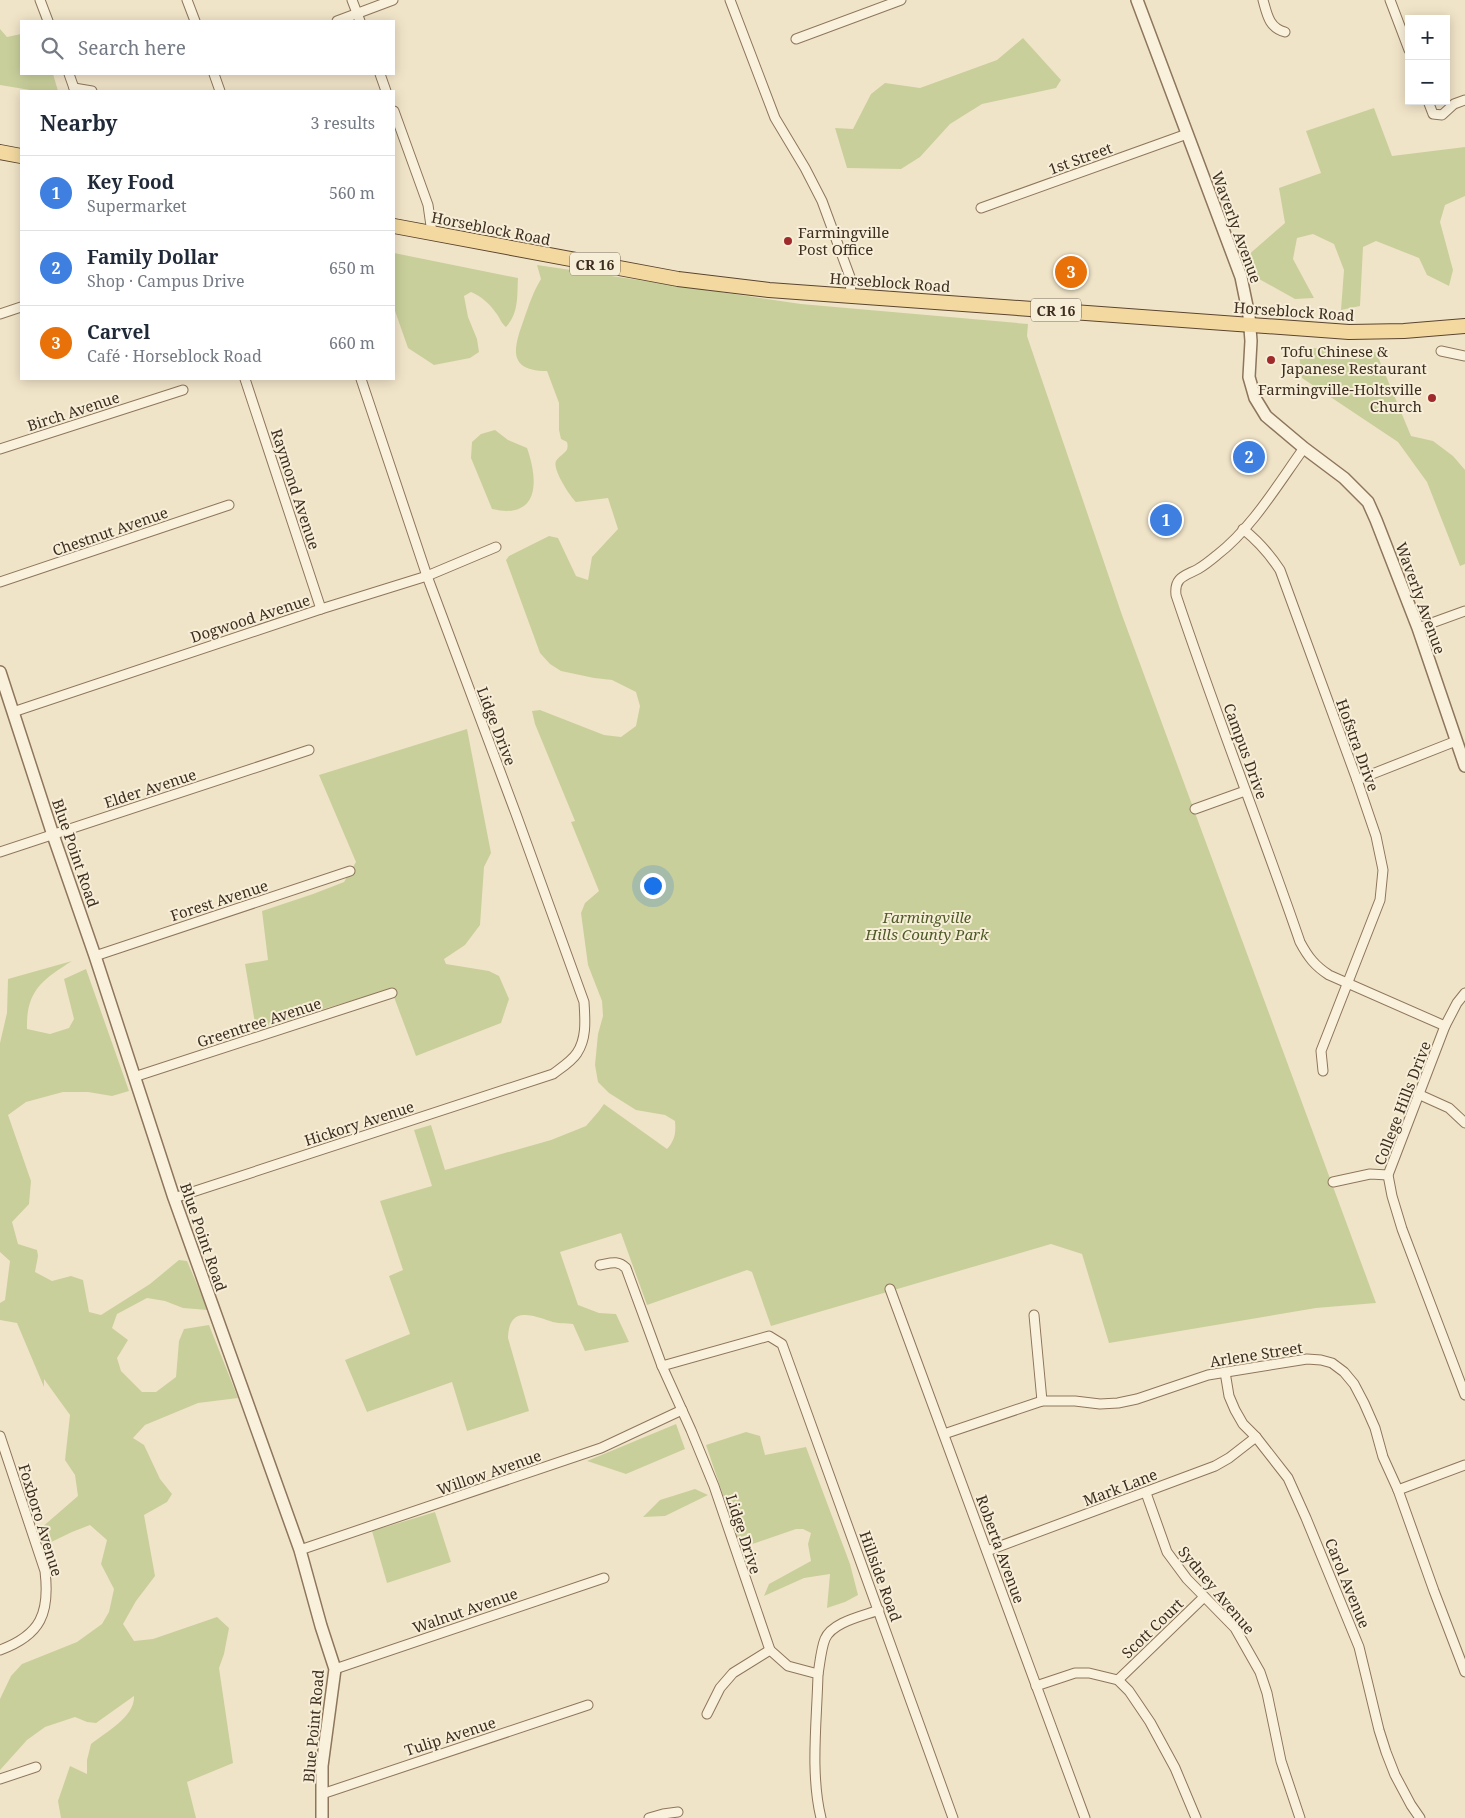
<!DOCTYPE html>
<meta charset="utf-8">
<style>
body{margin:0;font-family:"Noto Serif",serif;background:#f2f2f3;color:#1f2937}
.controls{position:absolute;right:15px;top:15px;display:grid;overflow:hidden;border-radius:0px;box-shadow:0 2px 12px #0003}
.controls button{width:45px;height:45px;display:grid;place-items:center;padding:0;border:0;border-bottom:1px solid #e0e1e3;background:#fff;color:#1f2937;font:25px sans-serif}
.you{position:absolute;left:652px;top:885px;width:18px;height:18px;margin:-12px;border:4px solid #fff;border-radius:50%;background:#1a73e8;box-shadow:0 0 0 8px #1a73e833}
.badge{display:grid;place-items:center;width:32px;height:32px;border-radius:50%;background:#9e2a2b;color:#fff;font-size:16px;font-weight:700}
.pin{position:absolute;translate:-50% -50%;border:2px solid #fff;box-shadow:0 1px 5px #0006}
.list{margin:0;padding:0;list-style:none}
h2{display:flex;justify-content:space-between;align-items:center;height:65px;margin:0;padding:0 20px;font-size:21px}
h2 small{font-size:16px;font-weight:400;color:#747a83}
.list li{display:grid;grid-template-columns:32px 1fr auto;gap:15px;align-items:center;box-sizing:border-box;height:75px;padding:0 20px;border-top:1px solid #e0e1e3}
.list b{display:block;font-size:19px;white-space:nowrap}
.list p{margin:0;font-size:16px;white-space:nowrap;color:#747a83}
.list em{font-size:16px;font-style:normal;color:#747a83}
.icon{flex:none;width:28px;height:28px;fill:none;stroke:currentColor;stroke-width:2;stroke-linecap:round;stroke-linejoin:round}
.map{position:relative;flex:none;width:1465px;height:1818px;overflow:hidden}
.search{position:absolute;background:#fff;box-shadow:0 2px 12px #0003;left:20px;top:20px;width:375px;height:55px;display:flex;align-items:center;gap:12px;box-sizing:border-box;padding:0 18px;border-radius:0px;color:#747a83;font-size:19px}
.panel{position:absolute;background:#fff;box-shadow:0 2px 12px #0003;left:20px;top:90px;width:375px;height:290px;border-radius:0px}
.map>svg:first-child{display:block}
.green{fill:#c9cf9b}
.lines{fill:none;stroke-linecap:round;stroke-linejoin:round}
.minor-casing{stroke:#8d765c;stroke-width:11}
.tertiary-casing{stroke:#8d765c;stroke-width:14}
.primary-casing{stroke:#5b4430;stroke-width:16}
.minor{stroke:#faf1dc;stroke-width:9}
.tertiary{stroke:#faf1dc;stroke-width:11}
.primary{stroke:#f3d9a0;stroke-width:14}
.poi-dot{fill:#9e2a2b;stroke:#f7eed8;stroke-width:2}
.labels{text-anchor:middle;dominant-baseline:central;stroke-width:4;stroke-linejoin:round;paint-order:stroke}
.shield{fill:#f7eed8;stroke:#756857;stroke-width:1}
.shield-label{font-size:14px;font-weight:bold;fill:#3d2e20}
.street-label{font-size:15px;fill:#3d2e20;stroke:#f7eed8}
.poi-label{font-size:15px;fill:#3d2e20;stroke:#f7eed8;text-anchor:start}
.park-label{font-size:15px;font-style:italic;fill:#4d5a26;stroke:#f7eed8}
</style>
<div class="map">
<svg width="1465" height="1818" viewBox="0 0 1465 1818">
<rect width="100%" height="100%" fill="#f0e4c8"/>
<g class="green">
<polygon points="0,29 7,37 21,34 21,74 53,74 58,91 36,91 0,85"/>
<polygon points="1023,38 1061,80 1056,88 982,104 950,124 920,157 901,169 847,168 835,128 853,129 871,94 885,83 920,88 997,60"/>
<polygon points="1374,108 1392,156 1465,147 1465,196 1445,205 1440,222 1453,270 1449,286 1427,275 1419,258 1376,241 1363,247 1360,306 1341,310 1344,270 1334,244 1313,234 1297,238 1293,259 1314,298 1295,299 1259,279 1246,257 1285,223 1279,188 1321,173 1306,131"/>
<path d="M 394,253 L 518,278 C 517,296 519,313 506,327 C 501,323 500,318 496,313 C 490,304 481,296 471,292 L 464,296 L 468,317 L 477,339 L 479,352 L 470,358 L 434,365 L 408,348 L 394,308 Z"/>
<path d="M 537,265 L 801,304 L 1028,324 L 1027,336 L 1122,615 L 1376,1303 L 1316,1308 L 1109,1343 L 1082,1254 L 1051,1244 L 771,1326 L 752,1272 L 747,1270 L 647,1305 L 621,1233 L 560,1252 L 578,1305 L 599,1313 L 616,1314 L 629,1342 L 585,1351 L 573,1324 C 566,1323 557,1324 550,1321 C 529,1314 509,1307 508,1338 L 529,1411 L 467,1431 L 452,1382 L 367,1412 L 345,1360 L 410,1334 L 389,1276 L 403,1270 L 380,1201 L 432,1186 L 414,1130 L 431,1125 L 445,1170 L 551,1140 L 586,1126 L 599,1111 L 604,1104 L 667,1149 C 675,1140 676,1133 675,1121 L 665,1115 L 636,1110 L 609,1093 L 598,1082 L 595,1065 L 598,1034 L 603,1016 L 602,1001 L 588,965 L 581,913 L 585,903 L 599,891 L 571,822 L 575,821 L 535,724 L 532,711 L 540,710 L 604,735 L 621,737 L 636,726 L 640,706 L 636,692 L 612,680 L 594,678 L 561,671 L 550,664 L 540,653 L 506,560 L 509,556 L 549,536 L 558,538 L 576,576 L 588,580 L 592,557 L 618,529 L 608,498 L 576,502 C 570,496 552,469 556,461 C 561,453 570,453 567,442 L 561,439 L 559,430 L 559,403 L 547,371 C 506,371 514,347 524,319 C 529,305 533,292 541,279 Z"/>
<polygon points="1298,347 1376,352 1411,436 1433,441 1453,456 1465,470 1465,564 1460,566 1427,482 1398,442 1302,378"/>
<path d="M 495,430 L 508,440 L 527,448 C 539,482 539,520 492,509 L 471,458 L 472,442 L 481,434 Z"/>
<polygon points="467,729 491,853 484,867 480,925 465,945 444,959 446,964 489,971 499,976 509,999 501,1023 416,1056 391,989 256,1029 245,964 268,960 262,911 313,894 344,882 356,862 319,775"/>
<path d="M 72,961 C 42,980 26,991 27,1029 L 50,1034 L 69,1028 L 74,1019 L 64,979 L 86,969 L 129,1091 L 112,1096 L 88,1092 L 63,1092 L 26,1102 L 8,1115 L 31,1181 L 29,1204 L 12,1222 L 18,1244 L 37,1250 L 38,1256 L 35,1272 L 52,1281 L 71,1276 L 83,1280 L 89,1312 L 101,1315 L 150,1284 L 179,1260 L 187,1261 L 208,1310 L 183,1308 L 165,1301 L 147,1298 L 117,1314 L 112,1328 L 128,1340 L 117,1358 L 121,1371 L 142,1392 L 156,1392 L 176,1377 L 179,1341 L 184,1329 L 209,1325 L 238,1398 L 198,1403 L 145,1425 L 133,1438 L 144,1445 L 160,1479 L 172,1494 L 167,1502 L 144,1515 L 155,1576 L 136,1601 L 123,1624 L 134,1641 L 153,1639 L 217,1617 L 229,1628 L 224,1654 L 219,1668 L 233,1763 L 187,1782 L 196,1818 L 61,1818 L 58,1801 L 70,1766 L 87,1774 L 87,1760 L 91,1744 C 106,1732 135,1717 134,1696 L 96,1723 L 87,1722 L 75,1717 L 45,1727 L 27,1740 L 0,1770 L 0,1699 L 11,1676 L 22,1664 L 77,1642 L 102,1624 L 109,1612 L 114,1589 L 101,1564 L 107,1540 L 90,1525 L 72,1532 L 43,1546 L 40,1529 L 78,1496 L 75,1475 L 65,1460 L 70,1415 L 44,1379 L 44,1387 L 17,1323 L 0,1320 L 0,1303 L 5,1300 L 10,1261 L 0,1252 L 0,1043 L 7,1013 L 8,979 Z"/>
<polygon points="676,1424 685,1449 626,1474 587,1461"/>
<polygon points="746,1432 760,1436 765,1455 806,1447 850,1564 858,1595 845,1602 827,1608 830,1574 804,1578 764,1596 769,1584 811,1561 808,1544 811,1533 803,1529 796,1529 741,1548 706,1445"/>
<polygon points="695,1489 708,1495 665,1516 643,1517 660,1500"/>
<polygon points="435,1512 451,1562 387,1583 372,1531"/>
</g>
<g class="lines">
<defs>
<g id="minor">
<polyline points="40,0 48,21"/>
<polyline points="187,0 195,21"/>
<polyline points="352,0 360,21"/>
<polyline points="730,0 775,118 805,168 822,201 850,277 851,296"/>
<path d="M 1263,0 C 1267,14 1269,28 1285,32"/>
<polyline points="1390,0 1409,50"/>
<polyline points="337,21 393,0"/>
<polyline points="796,39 901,0"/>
<polyline points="69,74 75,91"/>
<polyline points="214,74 220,91"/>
<polyline points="380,74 386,91"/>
<polyline points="74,88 92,91"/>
<polyline points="1428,101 1433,114 1442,115 1454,104 1465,100"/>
<polyline points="394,111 428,205 432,233"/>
<polyline points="981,208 1187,134"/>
<polyline points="0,314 21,307"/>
<polyline points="1441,351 1465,356"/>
<polyline points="245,379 321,609"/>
<path d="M 1304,448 C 1278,484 1252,528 1217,555 C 1211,560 1205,565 1198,569 C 1185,576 1174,577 1176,595 C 1215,712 1260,826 1300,942 C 1308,957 1315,966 1329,975 L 1445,1026"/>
<polyline points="0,449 183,390"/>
<path d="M 1243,529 C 1258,541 1269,553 1280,570 L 1357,780 L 1376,836 L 1383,870 L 1380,900 L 1321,1051 L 1323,1071"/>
<polyline points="0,582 229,505"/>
<polyline points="1418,628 1465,611"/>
<polyline points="13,712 321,609 427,576 496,547"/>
<polyline points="1357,780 1456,741"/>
<polyline points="1195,809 1245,791"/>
<polyline points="0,852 309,750"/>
<polyline points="95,956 350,871"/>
<polyline points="1465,993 1457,1003 1445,1026 1388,1175 1392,1196 1402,1229 1465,1395"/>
<polyline points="134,1077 392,993"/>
<polyline points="1418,1094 1449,1108 1465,1123"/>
<polyline points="1333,1182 1370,1174 1388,1175"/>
<path d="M 174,1198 L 553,1074 C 561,1068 572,1061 577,1053 C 587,1038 585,1019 584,1002 L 516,814 L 427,576 L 361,379"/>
<path d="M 600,1265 C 611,1263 618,1260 626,1268 L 662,1366 L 691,1430 L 714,1486 L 770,1650 L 788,1666 L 818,1674 C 817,1720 810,1773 821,1818"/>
<polyline points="890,1289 1085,1818"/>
<polyline points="1034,1315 1042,1401"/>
<polyline points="662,1366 769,1336 782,1344 953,1818"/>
<polyline points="1225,1372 1229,1396 1235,1410 1243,1424 1256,1437 1288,1478 1306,1518 1359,1647 1379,1730 1386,1752 1395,1775 1411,1805 1420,1818"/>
<polyline points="944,1434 1042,1401 1075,1401 1100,1404 1118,1403 1137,1399 1208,1375 1307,1359 1321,1360 1332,1363 1344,1372 1354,1384 1364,1403 1375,1428 1383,1457 1398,1490 1434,1591 1465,1672"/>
<path d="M 0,1436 L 45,1571 C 50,1613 41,1635 0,1650"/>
<polyline points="1398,1490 1465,1465"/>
<polyline points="1146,1493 1167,1552 1187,1579 1235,1628 1260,1672 1267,1693 1281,1761 1300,1818"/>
<polyline points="300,1550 601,1448 682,1410"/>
<polyline points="987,1551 1215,1466 1229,1458 1256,1437"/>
<polyline points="335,1669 604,1578"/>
<path d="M 818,1674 C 820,1663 821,1649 825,1639 C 832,1622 863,1616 879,1610"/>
<polyline points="1118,1680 1204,1597"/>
<polyline points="1036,1686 1075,1673 1089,1673 1118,1680 1129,1691 1150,1722 1175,1768 1196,1818"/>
<polyline points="707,1714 720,1688 733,1673 770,1650"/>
<polyline points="0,1779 36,1767"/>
<polyline points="322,1794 588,1705"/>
<polyline points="649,1818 663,1814 678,1812"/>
</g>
<g id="tertiary">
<polyline points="1137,0 1241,277 1249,316 1251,341 1249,377 1255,398 1266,416 1304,448 1344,478 1368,502 1376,520 1418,628 1465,766"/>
<polyline points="0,672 53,835 95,956 174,1198 300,1550 321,1626 335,1669 322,1766 322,1818"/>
</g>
<g id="primary">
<polyline points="0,152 21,156"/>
<polyline points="394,226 678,279 769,290 1349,332 1404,331 1465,326"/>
</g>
</defs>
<use href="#minor" class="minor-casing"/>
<use href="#tertiary" class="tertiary-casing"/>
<use href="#primary" class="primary-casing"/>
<use href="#minor" class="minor"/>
<use href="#tertiary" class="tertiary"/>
<use href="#primary" class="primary"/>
</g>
<g class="poi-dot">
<circle cx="788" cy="241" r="5"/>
<circle cx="1271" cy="360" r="5"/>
<circle cx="1432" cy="398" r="5"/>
</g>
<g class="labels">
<g class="shield">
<rect x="570" y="252.5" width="50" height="23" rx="4"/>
<rect x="1031" y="298.5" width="50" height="23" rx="4"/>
</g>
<g class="shield-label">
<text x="595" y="264">CR 16</text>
<text x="1056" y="310">CR 16</text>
</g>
<g class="street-label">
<text transform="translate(1080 158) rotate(-20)">1st Street</text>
<text transform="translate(1237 227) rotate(70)">Waverly Avenue</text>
<text transform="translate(491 228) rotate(11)">Horseblock Road</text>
<text transform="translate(890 282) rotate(4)">Horseblock Road</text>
<text transform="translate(1294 311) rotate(4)">Horseblock Road</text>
<text transform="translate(73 411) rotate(-18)">Birch Avenue</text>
<text transform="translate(296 489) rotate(72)">Raymond Avenue</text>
<text transform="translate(110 531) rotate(-19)">Chestnut Avenue</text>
<text transform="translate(1421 598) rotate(70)">Waverly Avenue</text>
<text transform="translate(250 618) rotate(-18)">Dogwood Avenue</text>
<text transform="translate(497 726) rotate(69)">Lidge Drive</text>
<text transform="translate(1358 745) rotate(70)">Hofstra Drive</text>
<text transform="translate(1246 751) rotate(70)">Campus Drive</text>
<text transform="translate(150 788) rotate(-18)">Elder Avenue</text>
<text transform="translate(76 853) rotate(71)">Blue Point Road</text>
<text transform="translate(219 900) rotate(-18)">Forest Avenue</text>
<text transform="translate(259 1022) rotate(-18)">Greentree Avenue</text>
<text transform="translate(1402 1103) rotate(-69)">College Hills Drive</text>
<text transform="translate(359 1123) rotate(-18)">Hickory Avenue</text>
<text transform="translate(204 1237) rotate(71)">Blue Point Road</text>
<text transform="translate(1256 1354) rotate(-9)">Arlene Street</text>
<text transform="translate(489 1472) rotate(-19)">Willow Avenue</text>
<text transform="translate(1120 1487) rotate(-21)">Mark Lane</text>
<text transform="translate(41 1520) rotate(73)">Foxboro Avenue</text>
<text transform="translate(744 1534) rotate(72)">Lidge Drive</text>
<text transform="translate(1001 1549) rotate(70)">Roberta Avenue</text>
<text transform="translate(881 1576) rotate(70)">Hillside Road</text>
<text transform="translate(1348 1583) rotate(68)">Carol Avenue</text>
<text transform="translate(1217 1590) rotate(50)">Sydney Avenue</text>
<text transform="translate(465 1610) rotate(-19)">Walnut Avenue</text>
<text transform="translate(1152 1628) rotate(-44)">Scott Court</text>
<text transform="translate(313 1726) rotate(-85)">Blue Point Road</text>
<text transform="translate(450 1736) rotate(-18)">Tulip Avenue</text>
</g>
<g class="poi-label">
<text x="798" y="232">Farmingville<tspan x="798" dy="17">Post Office</tspan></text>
<text x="1281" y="351">Tofu Chinese &amp;<tspan x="1281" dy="17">Japanese Restaurant</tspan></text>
<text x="1422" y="389" text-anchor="end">Farmingville-Holtsville<tspan x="1422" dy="17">Church</tspan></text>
</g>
<g class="park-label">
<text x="927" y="917">Farmingville<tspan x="927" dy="17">Hills County Park</tspan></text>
</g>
</g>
</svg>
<div class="controls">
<button>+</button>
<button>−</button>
</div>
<div class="you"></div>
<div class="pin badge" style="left:1166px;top:520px;background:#3f7fe0">1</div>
<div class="pin badge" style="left:1249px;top:457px;background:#3f7fe0">2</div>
<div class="pin badge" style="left:1071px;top:272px;background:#e8710a">3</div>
<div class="search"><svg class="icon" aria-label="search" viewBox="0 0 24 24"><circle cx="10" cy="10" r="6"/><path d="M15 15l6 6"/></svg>Search here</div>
<section class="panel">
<h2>Nearby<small>3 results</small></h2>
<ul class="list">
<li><span class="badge" style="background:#3f7fe0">1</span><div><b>Key Food</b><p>Supermarket</p></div><em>560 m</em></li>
<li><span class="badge" style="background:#3f7fe0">2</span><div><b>Family Dollar</b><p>Shop · Campus Drive</p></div><em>650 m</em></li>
<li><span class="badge" style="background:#e8710a">3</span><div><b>Carvel</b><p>Café · Horseblock Road</p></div><em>660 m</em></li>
</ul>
</section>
</div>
